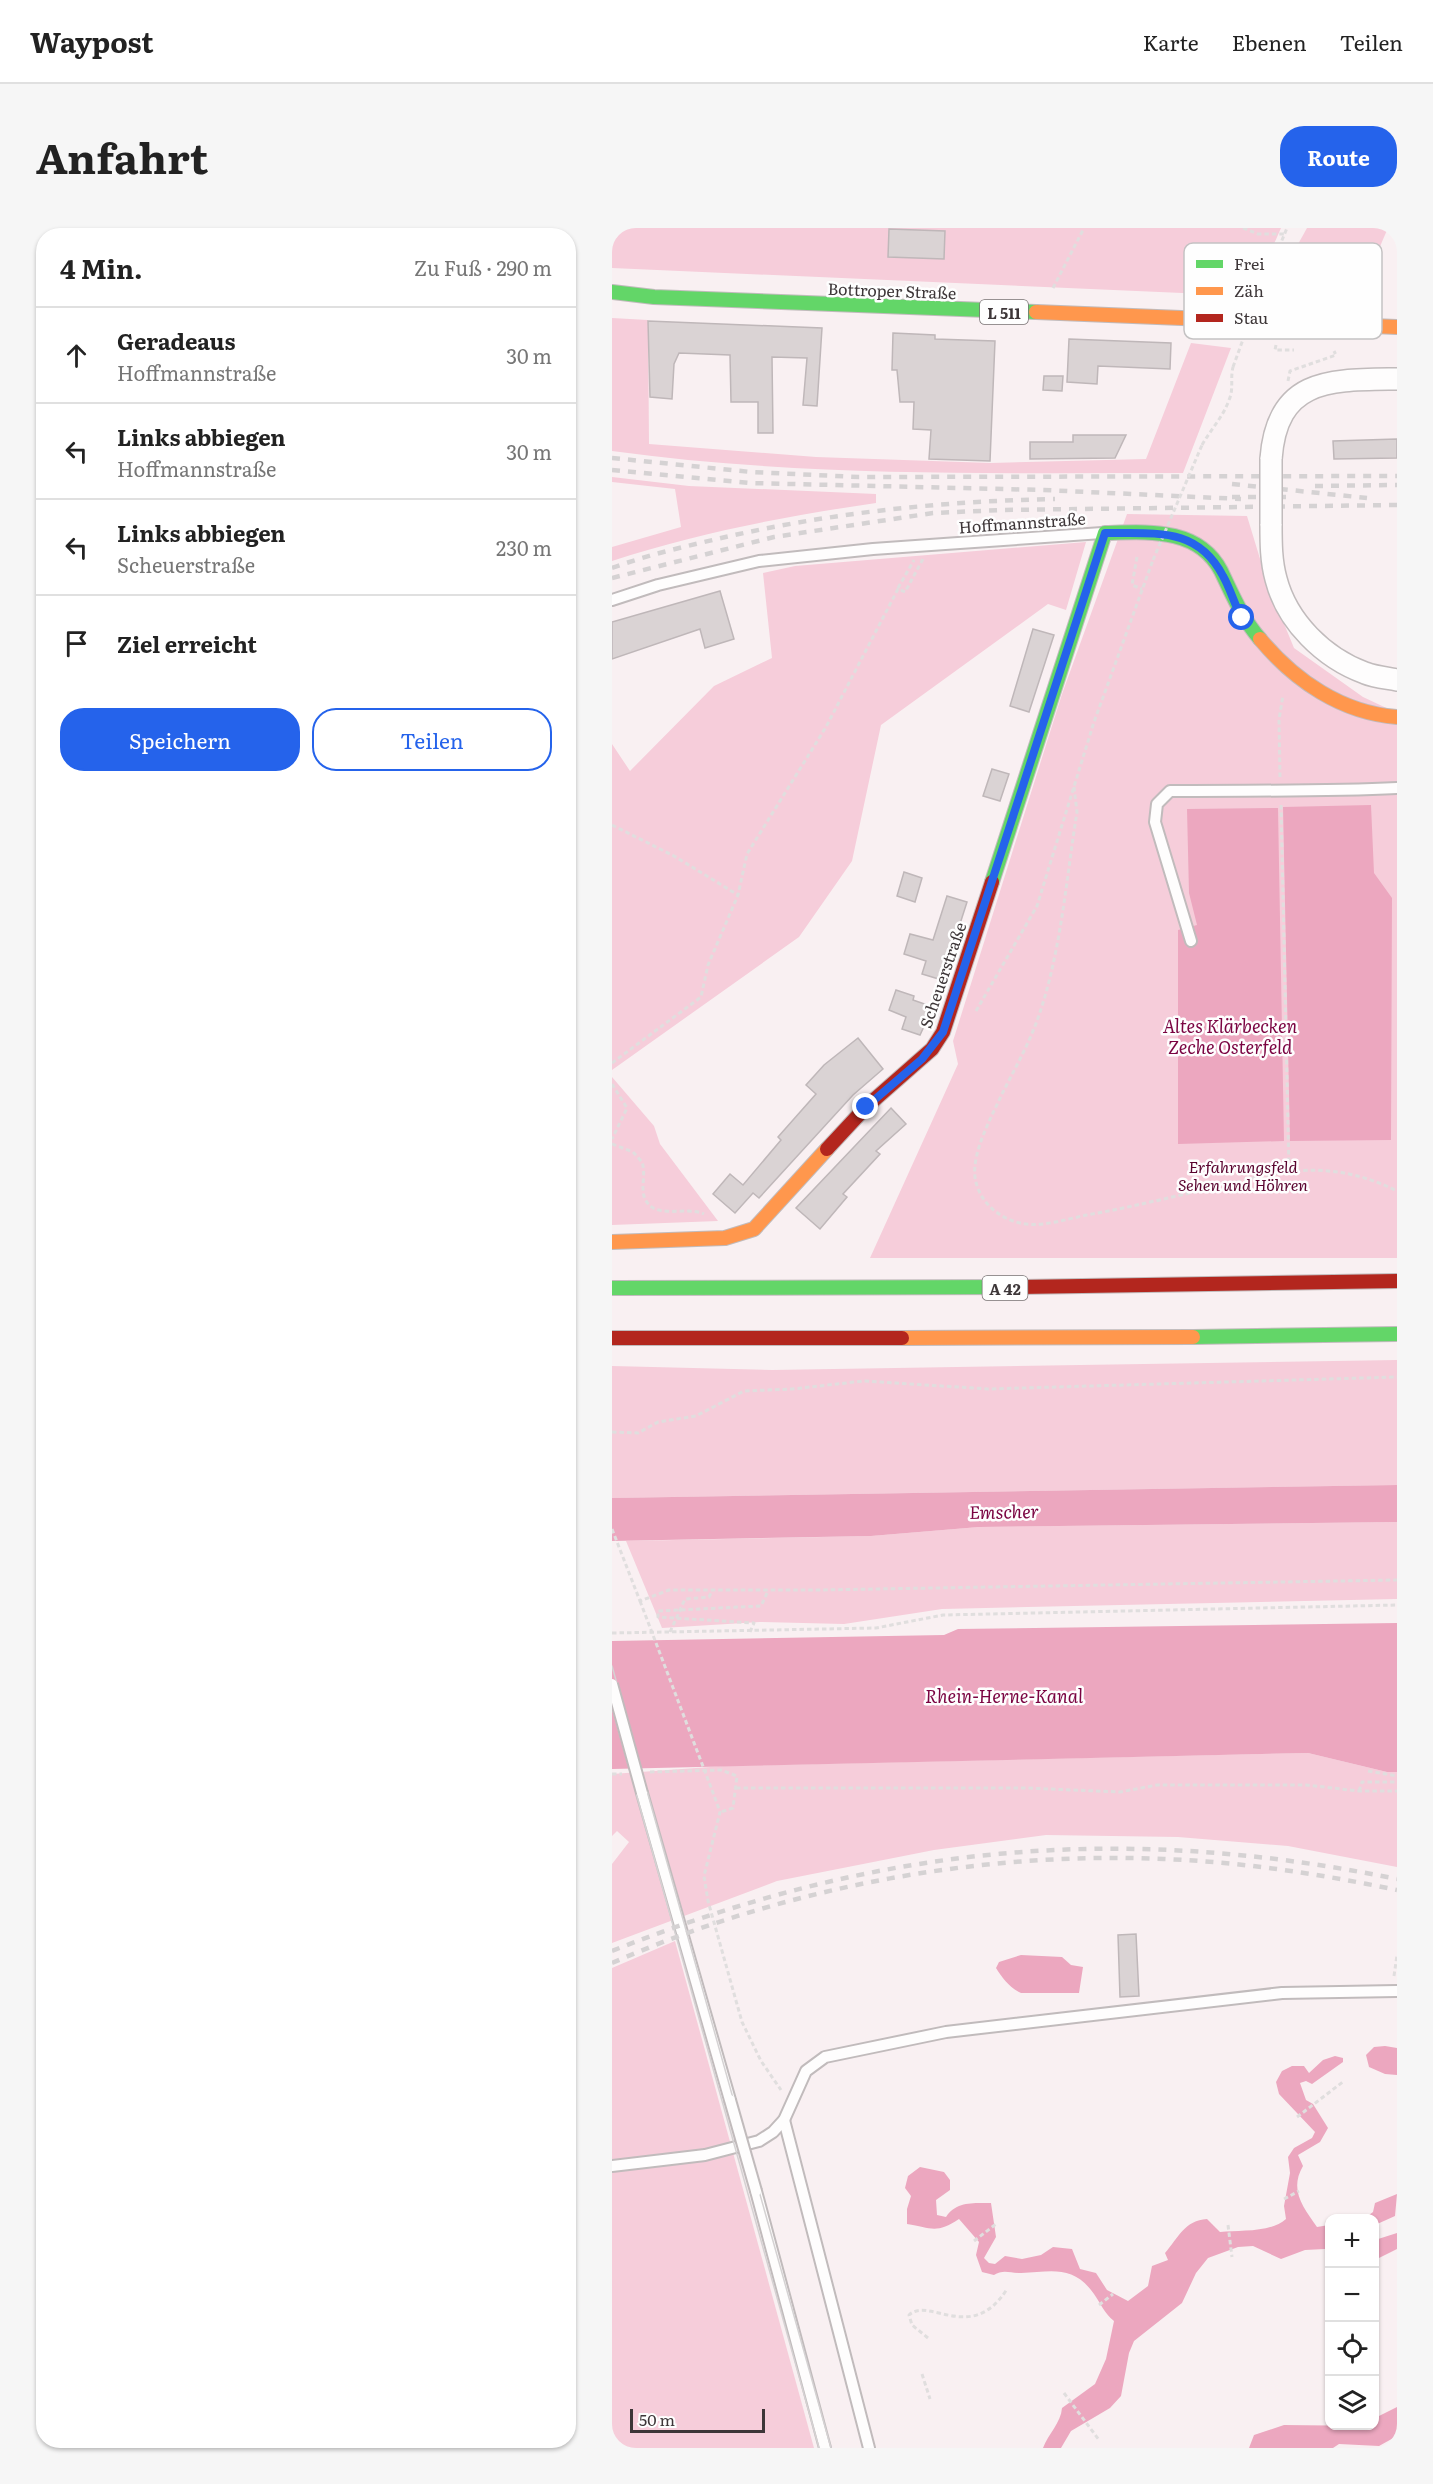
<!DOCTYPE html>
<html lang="de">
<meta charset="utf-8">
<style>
body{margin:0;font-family:Literata,serif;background:#f6f6f6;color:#222}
.controls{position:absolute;right:18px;bottom:18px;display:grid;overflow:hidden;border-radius:12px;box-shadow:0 2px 4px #0004}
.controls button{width:54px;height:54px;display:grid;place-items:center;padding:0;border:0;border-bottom:2px solid #e0e0e0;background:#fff;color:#222;font:30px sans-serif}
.scale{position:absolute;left:18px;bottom:15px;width:135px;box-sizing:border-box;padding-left:6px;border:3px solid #3d3638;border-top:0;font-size:16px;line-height:21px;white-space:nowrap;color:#3d3638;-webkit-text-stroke:4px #fefefe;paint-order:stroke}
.stop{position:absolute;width:18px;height:18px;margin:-14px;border:4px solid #2563eb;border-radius:50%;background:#fff}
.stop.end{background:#2563eb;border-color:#fff;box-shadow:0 2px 6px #0008}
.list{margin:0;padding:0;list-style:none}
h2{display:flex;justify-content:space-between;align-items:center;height:78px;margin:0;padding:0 24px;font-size:26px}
h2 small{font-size:20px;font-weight:400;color:#767676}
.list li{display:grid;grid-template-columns:39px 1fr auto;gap:18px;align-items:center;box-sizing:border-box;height:96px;padding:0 24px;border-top:2px solid #e0e0e0}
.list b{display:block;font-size:22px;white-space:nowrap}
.list p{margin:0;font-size:20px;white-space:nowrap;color:#767676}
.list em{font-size:20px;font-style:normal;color:#767676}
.actions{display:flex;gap:12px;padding:18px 24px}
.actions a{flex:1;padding:14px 0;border:2px solid #2563eb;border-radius:24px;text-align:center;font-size:21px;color:#2563eb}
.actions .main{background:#2563eb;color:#fff}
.icon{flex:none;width:33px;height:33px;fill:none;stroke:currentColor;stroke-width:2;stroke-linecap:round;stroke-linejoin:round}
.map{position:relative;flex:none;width:785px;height:2220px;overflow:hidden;border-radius:24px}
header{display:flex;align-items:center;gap:36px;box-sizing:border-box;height:84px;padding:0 30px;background:#fff;border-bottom:2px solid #e0e0e0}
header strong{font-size:28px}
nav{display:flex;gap:33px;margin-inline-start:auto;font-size:21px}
.intro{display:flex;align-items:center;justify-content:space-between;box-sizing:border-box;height:144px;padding:0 36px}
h1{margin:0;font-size:42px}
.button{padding:15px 27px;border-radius:24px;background:#2563eb;color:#fff;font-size:21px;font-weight:700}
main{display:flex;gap:36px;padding:0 36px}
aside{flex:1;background:#fff;border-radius:24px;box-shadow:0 2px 4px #0004}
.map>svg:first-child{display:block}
.green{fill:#f6cdda}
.water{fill:#eca7bf}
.building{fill:#dad3d4;stroke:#bfb7b9;stroke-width:1.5}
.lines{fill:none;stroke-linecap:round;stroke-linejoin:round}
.lane-casing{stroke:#c1bbbc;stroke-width:14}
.street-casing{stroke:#c1bbbc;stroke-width:24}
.fast-casing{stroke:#c1bbbc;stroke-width:16}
.slow-casing{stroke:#c1bbbc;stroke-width:16}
.jam-casing{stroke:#c1bbbc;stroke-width:16}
.path{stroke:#e0dede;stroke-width:3;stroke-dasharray:4.5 3;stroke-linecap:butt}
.lane{stroke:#fefdfd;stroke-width:10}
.street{stroke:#fefdfd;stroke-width:21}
.fast{stroke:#63d668;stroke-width:14}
.slow{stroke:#ff974d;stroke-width:14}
.jam{stroke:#b3261e;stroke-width:14}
.tram{stroke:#d5d2d3;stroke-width:1.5}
.rail{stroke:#d5d2d3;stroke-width:4.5;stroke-dasharray:8 8;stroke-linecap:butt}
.lane-bridge-casing{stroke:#c1bbbc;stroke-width:14;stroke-linecap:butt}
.street-bridge-casing{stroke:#c1bbbc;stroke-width:24;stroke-linecap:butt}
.path-bridge{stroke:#e0dede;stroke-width:3;stroke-dasharray:4.5 3;stroke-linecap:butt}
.lane-bridge{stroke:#fefdfd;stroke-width:10}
.street-bridge{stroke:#fefdfd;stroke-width:21}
.route{stroke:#2563eb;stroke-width:8}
.labels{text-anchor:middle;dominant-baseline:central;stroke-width:5;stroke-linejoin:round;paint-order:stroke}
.shield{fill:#fefefe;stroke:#777273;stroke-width:1.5}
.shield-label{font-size:15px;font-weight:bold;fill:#3d3638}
.street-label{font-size:16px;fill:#3d3638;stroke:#fefefe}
.park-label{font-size:16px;font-style:italic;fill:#5a042f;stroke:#fefefe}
.water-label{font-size:18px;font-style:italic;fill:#7a0341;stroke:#fefefe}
.key{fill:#fefefe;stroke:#c4c2c3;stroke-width:1.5}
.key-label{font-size:16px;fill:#3d3638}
</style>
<header>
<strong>Waypost</strong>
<nav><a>Karte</a><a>Ebenen</a><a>Teilen</a></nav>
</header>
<div class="intro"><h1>Anfahrt</h1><a class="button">Route</a></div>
<main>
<aside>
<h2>4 Min.<small>Zu Fuß · 290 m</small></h2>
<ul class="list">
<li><svg class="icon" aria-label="ahead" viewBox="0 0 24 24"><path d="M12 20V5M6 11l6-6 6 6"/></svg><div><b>Geradeaus</b><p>Hoffmannstraße</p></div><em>30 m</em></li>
<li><svg class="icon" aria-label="left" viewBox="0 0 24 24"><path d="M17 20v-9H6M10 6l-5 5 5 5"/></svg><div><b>Links abbiegen</b><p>Hoffmannstraße</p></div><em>30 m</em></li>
<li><svg class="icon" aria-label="left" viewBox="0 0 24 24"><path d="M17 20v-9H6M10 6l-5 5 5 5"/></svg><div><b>Links abbiegen</b><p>Scheuerstraße</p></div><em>230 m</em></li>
<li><svg class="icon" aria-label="arrive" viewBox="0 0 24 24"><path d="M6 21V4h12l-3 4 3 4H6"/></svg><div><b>Ziel erreicht</b></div></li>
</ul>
<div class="actions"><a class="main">Speichern</a><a>Teilen</a></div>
</aside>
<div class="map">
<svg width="785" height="2220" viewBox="0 0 785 2220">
<rect width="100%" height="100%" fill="#f9f0f2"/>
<g class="green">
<polygon points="0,0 669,0 639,68 0,40"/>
<polygon points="695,0 776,0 756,46 675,36"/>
<path d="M 0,90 L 36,92 L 37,216 L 204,229 L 379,235 L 534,231 L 579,115 L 619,120 L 571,245 C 380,245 190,249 0,223 Z"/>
<path d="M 0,249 L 77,258 L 264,266 L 264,275 C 174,288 86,305 0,333 L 0,319 L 69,299 L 63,261 L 0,254 Z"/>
<polygon points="515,286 635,288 656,357 682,420 751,469 785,485 785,1030 258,1030 346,836 341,813 450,466"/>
<polygon points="474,314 454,382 436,376 269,497 240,633 187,709 0,842 0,516 18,543 102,458 160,430 151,345 183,338"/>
<polygon points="0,849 42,898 48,916 106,993 0,997"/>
<polygon points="785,1132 785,1257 0,1270 0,1138 160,1142"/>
<polygon points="785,1294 785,1371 330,1381 232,1396 148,1394 50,1400 14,1313 259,1308 367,1299"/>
<polygon points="696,1525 775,1544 785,1544 785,1639 676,1618 566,1609 434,1607 322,1622 165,1653 0,1715 0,1636 17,1614 5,1603 0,1608 0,1546 112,1538"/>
<polygon points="63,1713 202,2220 0,2220 0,1740"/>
</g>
<g class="water">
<polygon points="759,577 762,645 780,670 779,912 678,913 671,579"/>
<polygon points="666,580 672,913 566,916 566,702 585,697 577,665 575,581"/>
<polygon points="785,1257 785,1294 367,1299 259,1308 0,1313 0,1270"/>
<polygon points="785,1395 785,1544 775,1544 696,1525 0,1541 0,1413 332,1407 346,1401"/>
<path d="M 409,1727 L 450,1729 L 459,1737 L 471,1739 L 467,1765 L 409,1765 C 397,1759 391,1751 384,1740 L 387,1734 Z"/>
<polygon points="773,1818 785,1820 785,1847 773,1846 757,1839 754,1827 762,1819"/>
<path d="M 723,1828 L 731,1830 L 731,1834 L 700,1856 L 694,1853 L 688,1855 L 694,1872 L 701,1876 L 716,1900 L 708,1914 L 686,1927 L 691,1938 C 677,1962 691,1979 705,1999 L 717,1997 L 717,2025 L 713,2021 L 693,2022 L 669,2031 L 641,2018 L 626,2019 L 596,2030 L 584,2045 L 570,2075 L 522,2113 L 517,2125 L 509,2168 L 498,2180 L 459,2203 L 449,2220 L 431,2220 C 436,2206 449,2195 450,2180 L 483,2156 L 494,2131 L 502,2093 C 492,2085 489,2076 482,2066 C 461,2036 439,2044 409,2045 C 398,2045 391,2041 382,2047 L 370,2044 L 364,2027 L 367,2014 L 347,1991 C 325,2006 319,2000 295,1996 L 295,1981 L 299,1968 L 293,1960 L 296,1948 L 308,1939 L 332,1944 L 338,1952 L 338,1962 L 324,1972 L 325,1987 L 334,1989 C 344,1973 362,1975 379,1975 L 384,2009 L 372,2030 L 377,2035 L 383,2036 L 393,2028 L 410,2031 L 429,2027 L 441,2019 L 460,2021 L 468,2041 L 484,2045 L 495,2062 L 516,2073 L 536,2058 L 540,2038 L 556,2032 L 553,2025 C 566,2010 573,1992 595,1991 L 608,2004 C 628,2002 658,2005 674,1991 L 672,1978 L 678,1945 L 676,1929 L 682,1920 L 700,1910 L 703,1904 L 667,1866 L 664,1854 L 670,1843 L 680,1838 L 692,1838 L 697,1845 L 711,1832 Z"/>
<polygon points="785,1966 783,1988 763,1997 762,1990 753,1990 761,1984 763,1975"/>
<polygon points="785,2005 785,2021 763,2032 763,2012"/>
<polygon points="785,2179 785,2208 767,2218 727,2216 721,2220 637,2220 642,2207 672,2197 762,2198 763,2190"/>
</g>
<g class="building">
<polygon points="277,1 333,3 332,31 276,29"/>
<polygon points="36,93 210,100 205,178 191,177 195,130 160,129 161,205 146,205 146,174 119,174 118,127 67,125 62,136 60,171 38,169"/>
<polygon points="281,105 323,107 323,111 383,113 378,233 317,231 319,202 301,201 302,174 288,174 285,142 280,142"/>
<polygon points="457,111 559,115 558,141 486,138 485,156 455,154"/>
<polygon points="432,148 451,148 450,163 431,162"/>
<polygon points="461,207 514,207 503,230 418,231 418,214 461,214"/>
<polygon points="785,211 785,230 722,231 721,213"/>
<polygon points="108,363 122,411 93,420 88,401 0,431 0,394"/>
<polygon points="421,401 442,407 417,484 398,478"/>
<polygon points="380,541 397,546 388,573 371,568"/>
<polygon points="292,644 310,650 303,674 285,668"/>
<polygon points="335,668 355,674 330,752 310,746 314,733 292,726 298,706 321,712"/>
<polygon points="284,762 302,768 301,772 321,779 308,807 290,801 294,789 277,782"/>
<polygon points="246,810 271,841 241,867 147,970 141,965 123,985 101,966 118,946 131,957 169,912 166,909 204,866 194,857 212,837"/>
<polygon points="279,880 294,896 264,923 268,926 231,966 235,969 208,1001 184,980"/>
<polygon points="524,1706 527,1768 508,1769 506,1707"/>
</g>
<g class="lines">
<defs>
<g id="lane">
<polyline points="0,372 46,357 147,333 261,321 490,305"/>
<path d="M 579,713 L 543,594 L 545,576 L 558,563 C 634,562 709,564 785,560"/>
<polyline points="30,1565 118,1872"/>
<polyline points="172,1892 257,2220"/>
<polyline points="0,1938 93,1927 147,1913 161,1904 172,1892 194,1843 213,1829 334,1804 670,1765 785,1763"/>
<polyline points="144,1963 213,2220"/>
</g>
<g id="street">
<path d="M 659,231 C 665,149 719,152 785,151"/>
<path d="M 659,296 C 659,315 659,333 664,351 C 675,394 712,430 753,445 C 763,449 775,450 785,452"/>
</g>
<g id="fast">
<polyline points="0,64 42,69 424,84"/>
<path d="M 380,654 L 493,305 C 535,304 586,299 609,343 C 621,368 630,390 648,411"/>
<polyline points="0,1060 407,1059"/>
<polyline points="581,1109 785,1106"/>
</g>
<g id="slow">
<polyline points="424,84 785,99"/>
<path d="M 648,411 C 683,453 730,485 785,489"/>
<polyline points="0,1014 113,1010 142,1001 215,921"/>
<polyline points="290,1110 581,1109"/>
</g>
<g id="jam">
<polyline points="215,921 254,879 320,821 331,804 380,654"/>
<polyline points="407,1059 785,1053"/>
<polyline points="0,1110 290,1110"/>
</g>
</defs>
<use href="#lane" class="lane-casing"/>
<use href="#street" class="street-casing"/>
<use href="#fast" class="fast-casing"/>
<use href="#slow" class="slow-casing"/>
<use href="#jam" class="jam-casing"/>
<g class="path">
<polyline points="631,0 646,6 672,6"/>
<polyline points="441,60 472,0"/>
<polyline points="647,68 675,0"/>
<polyline points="664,117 663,122 682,122"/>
<polyline points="676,153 678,143 724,127 722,123"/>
<path d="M 590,217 C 599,201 611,189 617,172 C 622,161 618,151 621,139"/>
<polyline points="525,329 520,357 530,361"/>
<polyline points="286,360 302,332"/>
<polyline points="668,549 667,492 671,467"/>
<path d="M 462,559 L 465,584 C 454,652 449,725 426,790 C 417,816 402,842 389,868 C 379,890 360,924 363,949 C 366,972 385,990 408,995 C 429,1000 454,991 475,987 C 520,979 564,968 608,958 C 642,950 680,939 716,943 C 740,945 763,952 785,963"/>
<polyline points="669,577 677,944"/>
<polyline points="0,597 62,628 126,667"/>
<polyline points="364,783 425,678 482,494 541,332"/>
<polyline points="0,835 89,769 96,737 126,667 135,626 214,499 286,361 293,364 311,331"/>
<polyline points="0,856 15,880 0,911"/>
<path d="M 0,916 L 21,924 L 30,934 C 34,945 29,958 32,968 C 40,994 74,977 92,986"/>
<polyline points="0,1204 26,1205 46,1194 84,1188 132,1163 180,1161 252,1153 376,1161 785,1149"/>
<polyline points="0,1301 28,1373 57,1362 206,1362 785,1352"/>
<polyline points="58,1404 73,1371 97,1369 100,1363"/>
<polyline points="138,1404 142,1395 46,1389 46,1383 149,1378 156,1363"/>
<polyline points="0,1405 264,1400 331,1387 785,1377"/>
<polyline points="756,1543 785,1548"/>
<polyline points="38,1544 109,1542 125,1548 121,1580 109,1584"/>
<polyline points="0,1546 10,1546"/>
<polyline points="124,1560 414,1560 508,1564 545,1557 694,1557 747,1563 785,1563"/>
<polyline points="100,1562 108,1584 92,1648 96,1673 130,1794 149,1833 169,1862"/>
<polyline points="747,1563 750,1554 785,1554"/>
<polyline points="782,1748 785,1727"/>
<polyline points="685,1889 732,1853"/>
<polyline points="672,1971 687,1963"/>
<polyline points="616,1997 620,2029"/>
<polyline points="362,2013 384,1996"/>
<polyline points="487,2077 501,2066"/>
<path d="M 316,2110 L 300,2097 L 297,2087 C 317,2068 360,2117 395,2061"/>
<polyline points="310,2146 318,2171"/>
<polyline points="452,2165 487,2212"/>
</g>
<use href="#lane" class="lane"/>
<use href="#street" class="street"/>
<use href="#fast" class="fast"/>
<use href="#slow" class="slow"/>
<use href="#jam" class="jam"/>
<g class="tram">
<polyline points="0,1438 219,2220"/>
<polyline points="0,1479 207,2220"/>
</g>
<g class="rail">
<polyline points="0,230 139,244 247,249 785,248"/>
<polyline points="0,242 138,255 432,262 629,271"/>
<polyline points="620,256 755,270"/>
<polyline points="703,258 785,257"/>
<polyline points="620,269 674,269"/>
<path d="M 0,340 C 38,326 79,317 118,308 C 226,284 333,273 443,271"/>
<polyline points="0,350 162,309 321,285 390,282 785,277"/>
<path d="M 0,1723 C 265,1617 505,1594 785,1651"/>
<path d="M 0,1735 C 171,1660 365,1623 552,1631 C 630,1634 708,1646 785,1662"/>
</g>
<defs>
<g id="lane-bridge">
<polyline points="0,1456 30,1565"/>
<polyline points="118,1872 144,1963"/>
</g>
<polyline id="street-bridge" points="659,231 659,296"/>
</defs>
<use href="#lane-bridge" class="lane-bridge-casing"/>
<use href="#street-bridge" class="street-bridge-casing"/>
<g class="path-bridge">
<polyline points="621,139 645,73"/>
<polyline points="541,332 590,217"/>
<polyline points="28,1373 100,1562"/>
</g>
<use href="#lane-bridge" class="lane-bridge"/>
<use href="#street-bridge" class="street-bridge"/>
</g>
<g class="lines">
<path class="route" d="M 254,879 L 310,831 L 331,804 L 493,305 C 543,306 585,298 611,348 C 619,362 622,376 630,390"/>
</g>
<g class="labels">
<g class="shield">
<rect x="368" y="72" width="48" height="24" rx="4.5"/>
<rect x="370.5" y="1048" width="45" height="24" rx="4.5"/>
</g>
<g class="shield-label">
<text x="392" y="84">L 511</text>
<text x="393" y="1060">A 42</text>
</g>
<g class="street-label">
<text transform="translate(280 62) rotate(2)">Bottroper Straße</text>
<text transform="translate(410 294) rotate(-4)">Hoffmannstraße</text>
<text transform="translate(330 747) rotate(-71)">Scheuerstraße</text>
</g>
<g class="park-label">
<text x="631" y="938">Erfahrungsfeld<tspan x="631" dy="18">Sehen und Höhren</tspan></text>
</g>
<g class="water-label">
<text x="618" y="797">Altes Klärbecken<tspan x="618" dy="21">Zeche Osterfeld</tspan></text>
<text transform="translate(392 1283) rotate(-1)">Emscher</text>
<text x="392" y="1467">Rhein-Herne-Kanal</text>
</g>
</g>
<rect x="572" y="15" width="198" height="96" rx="9" class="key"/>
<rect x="584" y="32" width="27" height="8" fill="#63d668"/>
<rect x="584" y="59" width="27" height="8" fill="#ff974d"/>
<rect x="584" y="86" width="27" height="8" fill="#b3261e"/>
<g class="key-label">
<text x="622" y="42">Frei</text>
<text x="622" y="69">Zäh</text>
<text x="622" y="96">Stau</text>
</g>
</svg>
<div class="controls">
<button>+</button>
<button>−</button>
<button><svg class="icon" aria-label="locate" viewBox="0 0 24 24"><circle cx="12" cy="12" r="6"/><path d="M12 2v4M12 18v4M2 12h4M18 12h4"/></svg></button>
<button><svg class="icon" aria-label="layers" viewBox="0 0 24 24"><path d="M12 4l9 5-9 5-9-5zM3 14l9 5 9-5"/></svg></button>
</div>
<div class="scale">50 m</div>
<div class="stop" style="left:630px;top:390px"></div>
<div class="stop end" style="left:254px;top:879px"></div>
</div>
</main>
